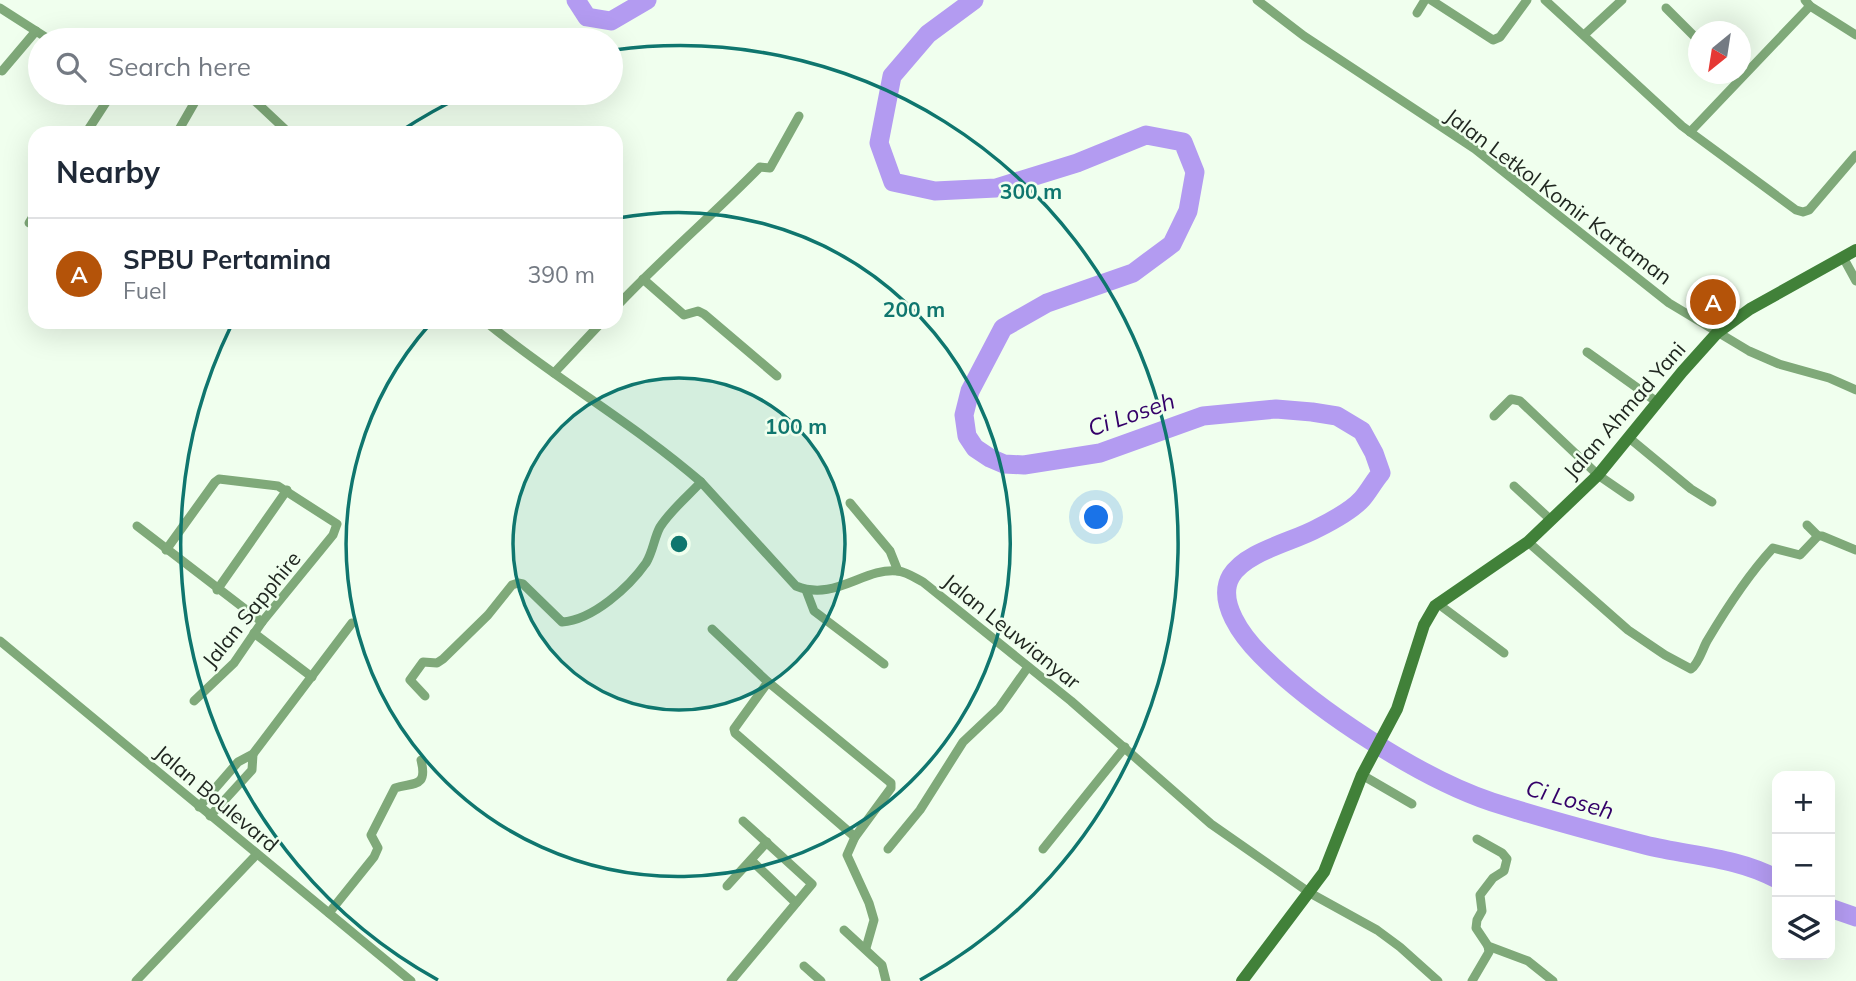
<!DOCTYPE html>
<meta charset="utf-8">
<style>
body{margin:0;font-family:Mulish,sans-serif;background:#f2f2f3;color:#1f2937}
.controls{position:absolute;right:21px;bottom:21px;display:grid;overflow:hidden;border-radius:14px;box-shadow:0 7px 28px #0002}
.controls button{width:63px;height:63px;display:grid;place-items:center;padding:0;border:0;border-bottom:2px solid #e0e1e3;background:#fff;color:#1f2937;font:35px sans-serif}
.compass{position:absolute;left:1688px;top:21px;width:63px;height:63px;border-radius:50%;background:#fff;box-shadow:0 7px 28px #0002;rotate:210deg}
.you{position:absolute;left:1097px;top:518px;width:24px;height:24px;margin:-18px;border:5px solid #fff;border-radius:50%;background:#1a73e8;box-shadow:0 0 0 10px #1a73e833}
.badge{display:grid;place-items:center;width:46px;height:46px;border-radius:50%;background:#b45309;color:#fff;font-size:23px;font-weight:700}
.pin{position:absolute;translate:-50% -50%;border:4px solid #fff;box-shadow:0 2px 7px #0006}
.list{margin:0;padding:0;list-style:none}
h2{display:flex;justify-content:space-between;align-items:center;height:91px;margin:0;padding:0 28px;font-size:30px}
h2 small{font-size:23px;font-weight:400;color:#747a83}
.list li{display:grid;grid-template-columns:46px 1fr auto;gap:21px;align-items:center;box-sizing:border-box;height:112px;padding:0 28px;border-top:2px solid #e0e1e3}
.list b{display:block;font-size:26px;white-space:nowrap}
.list p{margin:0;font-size:23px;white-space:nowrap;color:#747a83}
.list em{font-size:23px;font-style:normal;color:#747a83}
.icon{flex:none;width:38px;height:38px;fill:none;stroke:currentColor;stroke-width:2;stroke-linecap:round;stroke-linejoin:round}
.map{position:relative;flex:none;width:1856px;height:981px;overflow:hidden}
.search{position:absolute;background:#fff;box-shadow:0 7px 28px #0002;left:28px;top:28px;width:595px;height:77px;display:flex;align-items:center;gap:18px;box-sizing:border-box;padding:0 24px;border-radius:38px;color:#747a83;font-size:26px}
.panel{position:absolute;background:#fff;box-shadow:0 7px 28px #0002;left:28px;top:126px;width:595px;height:203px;border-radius:21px}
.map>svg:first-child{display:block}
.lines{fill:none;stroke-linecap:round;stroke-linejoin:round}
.river{stroke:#b39bf1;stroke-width:19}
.street{stroke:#7fa979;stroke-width:9}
.secondary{stroke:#418139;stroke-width:12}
.ring{fill:none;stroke:#0f766e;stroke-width:3.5}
.labels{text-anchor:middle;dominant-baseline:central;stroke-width:5;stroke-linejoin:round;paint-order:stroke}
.street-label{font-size:21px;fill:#202720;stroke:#f0ffee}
.water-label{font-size:23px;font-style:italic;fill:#340069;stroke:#f0ffee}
.centre{fill:#0f766e;stroke:#f0ffee;stroke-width:3.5}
.ring-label{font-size:21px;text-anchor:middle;font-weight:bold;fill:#0f766e;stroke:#f0ffee;stroke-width:5;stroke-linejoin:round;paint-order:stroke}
</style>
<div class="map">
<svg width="1856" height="981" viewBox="0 0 1856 981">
<rect width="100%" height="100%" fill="#f0ffee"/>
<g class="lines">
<g class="river">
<polyline points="576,0 587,17 611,21 647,0"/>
<path d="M 974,0 L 928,34 L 892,76 L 879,143 L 893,182 L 935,191 L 996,188 L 1077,163 L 1146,135 L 1183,142 L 1195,172 L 1188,211 L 1172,244 L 1133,273 L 1047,303 L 1003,328 L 970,391 L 964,415 L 967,436 L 975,448 L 990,458 L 1004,464 L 1024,465 L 1100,453 L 1203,416 L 1276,409 L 1312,412 L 1337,416 L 1362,431 L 1374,453 L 1381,473 C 1374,481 1369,491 1362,499 C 1352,510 1332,521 1318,528 C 1293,542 1246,551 1231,576 C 1216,602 1243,637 1261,655 C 1314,709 1420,778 1492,802 C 1542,818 1594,832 1645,845 C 1689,856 1737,857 1777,879"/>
<polyline points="1830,908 1856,917"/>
</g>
<g class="street">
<polyline points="1257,0 1304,36 1475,149 1669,303 1749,351 1779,364 1829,378 1856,390"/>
<polyline points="1431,0 1493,40 1500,37 1527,0"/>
<polyline points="1545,0 1682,126 1796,210 1803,212 1809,210 1856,155"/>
<polyline points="1805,0 1810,6 1856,35"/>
<polyline points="0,8 50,40"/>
<polyline points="1666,8 1699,41"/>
<polyline points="1417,13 1425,0"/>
<polyline points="1584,35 1622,0"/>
<polyline points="2,71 36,31"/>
<polyline points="243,93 256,102 289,133"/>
<polyline points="1690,132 1810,6"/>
<polyline points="86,133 112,93"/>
<polyline points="177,133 200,93"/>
<polyline points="29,223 35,213"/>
<polyline points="1844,259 1856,281"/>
<polyline points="643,279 684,315 698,311 704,314 777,376"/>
<path d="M 616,307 C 662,258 713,215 760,167 L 770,168 L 799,116"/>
<path d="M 486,322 C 555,379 633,423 701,482 L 796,586 C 835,602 864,567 898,571 C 907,572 915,578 923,582 L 1071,701 L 1211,824 L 1310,893 L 1377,930 L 1400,947 L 1438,981"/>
<polyline points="1587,352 1657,402"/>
<polyline points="554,373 602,322"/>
<polyline points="1494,416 1511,399 1520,401 1598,475 1630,497"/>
<polyline points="1628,437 1691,489 1712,502"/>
<polyline points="1514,486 1551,520"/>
<polyline points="850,503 890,551 898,571"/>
<polyline points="1807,525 1818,536"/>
<polyline points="137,526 262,622"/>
<path d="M 1528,542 L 1628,630 L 1665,655 L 1691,669 C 1699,663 1702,650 1707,641 C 1726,609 1748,575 1773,548 L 1800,555 L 1818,536 L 1822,536 L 1856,550"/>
<polyline points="166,550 215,482 219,479 278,486 337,524 333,535 262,622 234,663 194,701"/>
<polyline points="217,590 287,490"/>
<polyline points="806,590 814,611 884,664"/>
<polyline points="1437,603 1504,653"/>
<polyline points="712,629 768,682 891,783 891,788 855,837 847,855 869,903 874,920 866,948"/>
<polyline points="254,633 312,677"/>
<polyline points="0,641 411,981"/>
<polyline points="768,682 734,729 735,733 855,837"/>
<path d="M 425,696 L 410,680 L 423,662 L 437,663 L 443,659 L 488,615 L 512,585 L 518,583 L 523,584 L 562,622 C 593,620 629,587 646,563 C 653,552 654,538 660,527 C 671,510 687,497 701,482"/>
<polyline points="1362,775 1412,804"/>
<polyline points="199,807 238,762 253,754 352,623"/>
<polyline points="210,816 252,770 253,754"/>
<polyline points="1477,839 1502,853 1507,859 1504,871 1493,878 1480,895 1482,911 1477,920 1476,928 1488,946 1528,961 1553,981"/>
<polyline points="888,849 920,810 963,742 999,708 1028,667"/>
<polyline points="1043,849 1125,747"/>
<polyline points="751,860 796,903"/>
<polyline points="727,886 767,842"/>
<path d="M 329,913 L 374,857 L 378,848 L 371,835 L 395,788 C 414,782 428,788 421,760"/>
<polyline points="844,930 882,965 886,981"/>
<polyline points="804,966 821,981"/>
<polyline points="136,981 257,854"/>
<polyline points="731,981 812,884 743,821"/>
<polyline points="1472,981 1489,952 1488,946"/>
</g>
<polyline class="secondary" points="1242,981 1324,872 1362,775 1397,709 1424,625 1435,606 1528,542 1598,475 1682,372 1717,333 1750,309 1856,250"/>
</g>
<circle cx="679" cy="544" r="166" fill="#0f766e" fill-opacity=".12"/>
<g class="ring">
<circle cx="679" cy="544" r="166"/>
<path d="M618 218A332 332 0 1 1 430 324"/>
<path d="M438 980A498 498 0 0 1 231 326M401 131A498 498 0 0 1 465 95M614 50A498 498 0 0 1 920 980"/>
</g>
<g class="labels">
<g class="street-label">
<text transform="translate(1559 196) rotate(37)">Jalan Letkol Komir Kartaman</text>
<text transform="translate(1624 410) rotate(-49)">Jalan Ahmad Yani</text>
<text transform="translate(251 609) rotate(-51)">Jalan Sapphire</text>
<text transform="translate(1012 631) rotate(39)">Jalan Leuwianyar</text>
<text transform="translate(217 798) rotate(40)">Jalan Boulevard</text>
</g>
<g class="water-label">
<text transform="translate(1131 414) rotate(-19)">Ci Loseh</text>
<text transform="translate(1570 799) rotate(16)">Ci Loseh</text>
</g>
</g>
<circle cx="679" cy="544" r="10" class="centre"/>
<g class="ring-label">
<text x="1031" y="199">300 m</text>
<text x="914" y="317">200 m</text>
<text x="796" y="434">100 m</text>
</g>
</svg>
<div class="controls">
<button>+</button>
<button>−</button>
<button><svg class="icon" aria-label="layers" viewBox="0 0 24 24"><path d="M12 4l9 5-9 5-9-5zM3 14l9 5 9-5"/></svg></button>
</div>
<svg class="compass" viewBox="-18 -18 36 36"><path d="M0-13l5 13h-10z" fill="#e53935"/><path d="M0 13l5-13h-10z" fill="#747a83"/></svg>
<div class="you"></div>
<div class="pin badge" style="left:1713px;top:302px">A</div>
<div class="search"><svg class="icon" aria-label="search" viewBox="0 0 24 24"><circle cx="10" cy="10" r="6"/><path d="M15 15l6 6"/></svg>Search here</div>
<section class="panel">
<h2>Nearby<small></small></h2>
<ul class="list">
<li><span class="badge">A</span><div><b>SPBU Pertamina</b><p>Fuel</p></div><em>390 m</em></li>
</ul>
</section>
</div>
